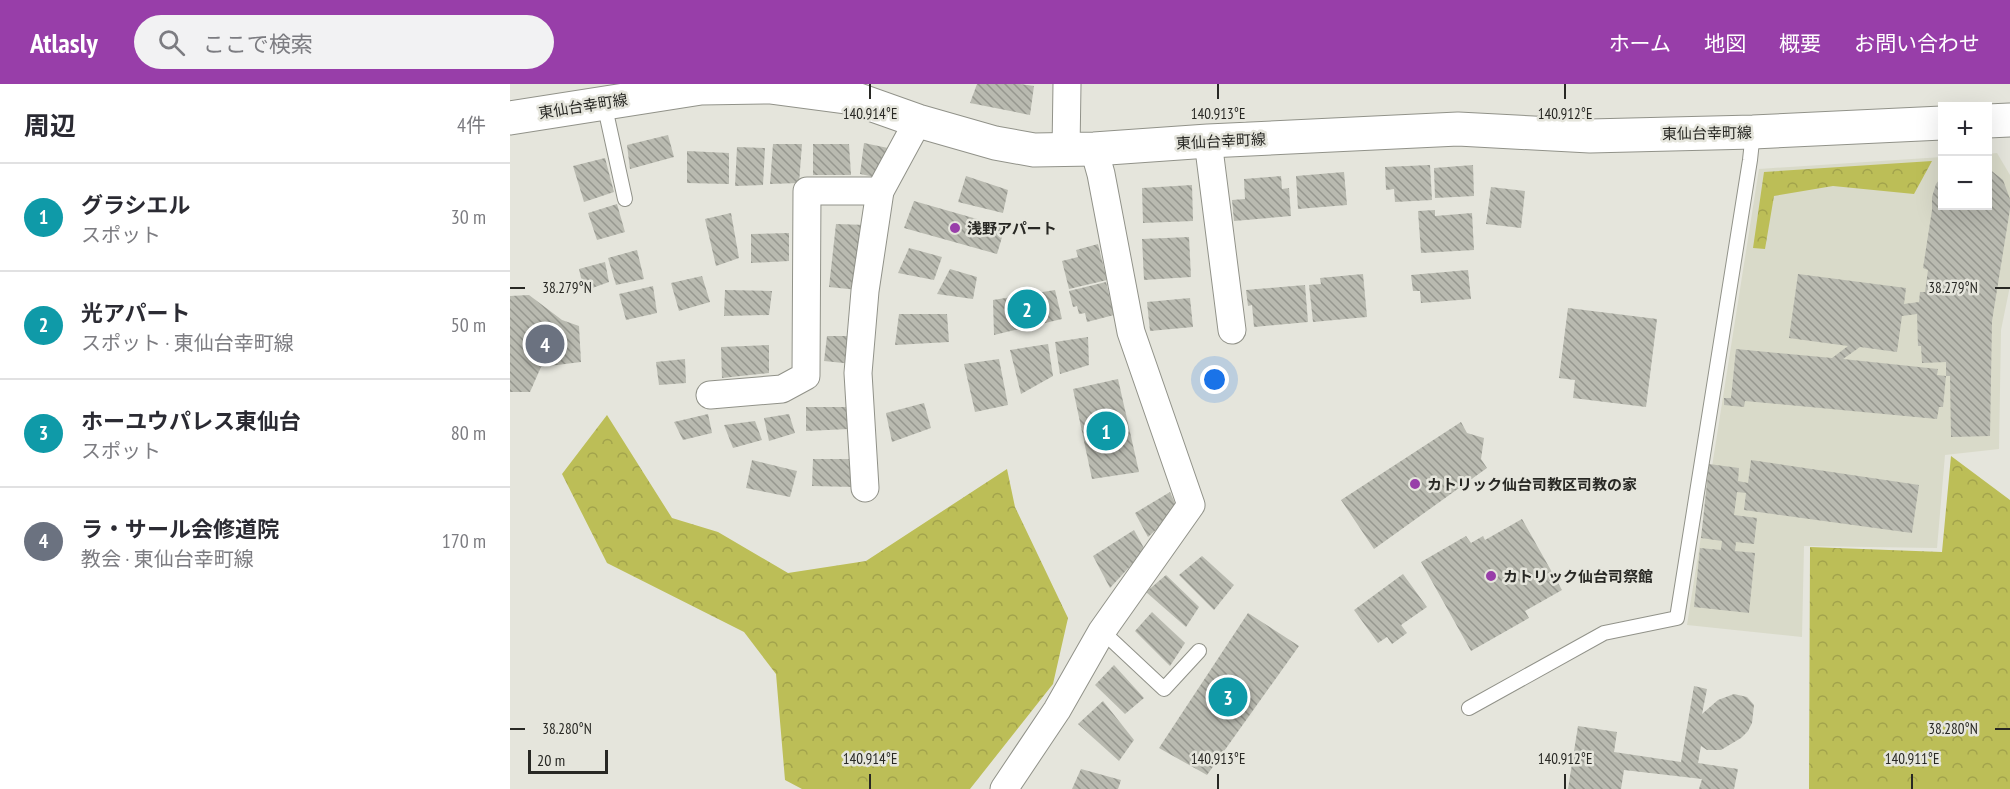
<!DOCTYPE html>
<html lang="ja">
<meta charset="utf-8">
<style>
body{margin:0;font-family:"PT Sans Narrow","Noto Sans JP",sans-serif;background:#f2f2f3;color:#2b2b33}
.controls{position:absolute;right:18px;top:18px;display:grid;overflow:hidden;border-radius:0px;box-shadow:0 6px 24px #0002}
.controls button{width:54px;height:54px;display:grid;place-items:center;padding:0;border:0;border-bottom:2px solid #e1e1e2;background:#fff;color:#2b2b33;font:30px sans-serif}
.scale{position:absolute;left:18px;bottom:15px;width:80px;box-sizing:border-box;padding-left:6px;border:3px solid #282824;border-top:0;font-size:16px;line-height:21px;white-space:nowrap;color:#282824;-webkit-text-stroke:4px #e5e5dc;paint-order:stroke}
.you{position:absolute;left:705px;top:296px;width:21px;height:21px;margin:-15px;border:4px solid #fff;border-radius:50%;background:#1a73e8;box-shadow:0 0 0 9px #1a73e833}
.badge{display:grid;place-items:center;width:39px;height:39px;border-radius:50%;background:#983ea9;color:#fff;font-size:20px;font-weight:700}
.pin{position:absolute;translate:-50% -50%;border:3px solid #fff;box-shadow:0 2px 6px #0006}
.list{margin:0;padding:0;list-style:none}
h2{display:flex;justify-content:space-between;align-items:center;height:78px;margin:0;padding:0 24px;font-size:26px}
h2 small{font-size:20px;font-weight:400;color:#7c7c81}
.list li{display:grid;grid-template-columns:39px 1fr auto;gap:18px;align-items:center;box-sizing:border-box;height:108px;padding:0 24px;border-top:2px solid #e1e1e2}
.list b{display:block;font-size:22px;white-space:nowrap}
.list p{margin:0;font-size:20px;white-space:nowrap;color:#7c7c81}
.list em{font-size:20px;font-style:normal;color:#7c7c81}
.icon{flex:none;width:33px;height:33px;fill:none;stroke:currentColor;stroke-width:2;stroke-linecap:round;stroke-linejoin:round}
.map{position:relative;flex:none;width:1500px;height:705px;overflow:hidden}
header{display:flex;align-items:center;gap:36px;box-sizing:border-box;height:84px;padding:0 30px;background:#983ea9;color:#fff}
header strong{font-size:28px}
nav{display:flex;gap:33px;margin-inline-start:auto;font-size:21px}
.search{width:420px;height:54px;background:#f2f2f3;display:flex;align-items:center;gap:15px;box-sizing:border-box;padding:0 21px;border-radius:33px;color:#7c7c81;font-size:22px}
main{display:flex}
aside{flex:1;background:#fff}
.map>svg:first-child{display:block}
.built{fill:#d9dac9}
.forest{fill:url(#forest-crowns)}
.building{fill:url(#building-back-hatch)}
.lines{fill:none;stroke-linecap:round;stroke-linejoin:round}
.lane-casing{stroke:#919289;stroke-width:16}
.street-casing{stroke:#919289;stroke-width:29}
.secondary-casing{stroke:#919289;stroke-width:35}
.lane{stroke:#fff;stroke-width:14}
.street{stroke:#fff;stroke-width:27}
.secondary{stroke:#fff;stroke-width:33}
.ticks{fill:none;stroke:#282824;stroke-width:2}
.poi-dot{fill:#983ea9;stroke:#e5e5dc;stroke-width:2}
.labels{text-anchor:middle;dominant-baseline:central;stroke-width:5;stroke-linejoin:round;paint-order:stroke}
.street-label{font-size:15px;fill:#282824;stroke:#e5e5dc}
.poi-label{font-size:15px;font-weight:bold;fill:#282824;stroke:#e5e5dc;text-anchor:start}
.ticks-label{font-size:15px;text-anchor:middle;fill:#282824;stroke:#e5e5dc;stroke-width:5;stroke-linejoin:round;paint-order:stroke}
</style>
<header>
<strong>Atlasly</strong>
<div class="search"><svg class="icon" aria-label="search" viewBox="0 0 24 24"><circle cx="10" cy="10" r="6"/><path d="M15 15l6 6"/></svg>ここで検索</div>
<nav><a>ホーム</a><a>地図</a><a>概要</a><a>お問い合わせ</a></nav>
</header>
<main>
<aside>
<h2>周辺<small>4件</small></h2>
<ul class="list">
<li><span class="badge" style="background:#0f9aa8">1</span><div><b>グラシエル</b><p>スポット</p></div><em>30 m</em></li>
<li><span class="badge" style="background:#0f9aa8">2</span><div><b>光アパート</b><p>スポット · 東仙台幸町線</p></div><em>50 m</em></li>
<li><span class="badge" style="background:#0f9aa8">3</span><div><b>ホーユウパレス東仙台</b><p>スポット</p></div><em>80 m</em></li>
<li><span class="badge" style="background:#6b7280">4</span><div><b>ラ・サール会修道院</b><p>教会 · 東仙台幸町線</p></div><em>170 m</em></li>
</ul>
</aside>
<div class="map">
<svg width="1500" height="705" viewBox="0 0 1500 705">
<defs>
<pattern id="forest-crowns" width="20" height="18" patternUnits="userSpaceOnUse" patternTransform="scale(1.5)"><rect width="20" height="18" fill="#bcbe57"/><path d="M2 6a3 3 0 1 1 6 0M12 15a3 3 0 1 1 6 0" fill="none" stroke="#a2a34c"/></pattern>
<pattern id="building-back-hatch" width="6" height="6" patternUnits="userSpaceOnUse" patternTransform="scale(1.5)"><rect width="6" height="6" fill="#b9bab0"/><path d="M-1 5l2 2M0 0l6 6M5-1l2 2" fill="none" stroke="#96978f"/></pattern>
</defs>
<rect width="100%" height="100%" fill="#e5e5dc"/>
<polygon class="built" points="1487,69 1500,91 1500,202 1491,246 1489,365 1435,371 1427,464 1294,462 1292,553 1177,541 1249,85 1432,73 1432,122 1478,122 1478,70"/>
<g class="forest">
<polygon points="1422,77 1404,110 1323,102 1264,112 1255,165 1243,164 1254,88"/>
<polygon points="97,331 162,434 208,448 278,489 356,477 497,385 505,423 558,534 543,600 460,705 292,705 275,696 266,590 234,548 97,479 52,390"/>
<polygon points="1441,372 1500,416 1500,705 1299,705 1300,463 1432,468"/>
</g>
<g class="building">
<polygon points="467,0 510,0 524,2 520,31 460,19"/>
<polygon points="158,51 164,73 120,85 117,61"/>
<polygon points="354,59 378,64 370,94 350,90"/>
<polygon points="263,60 292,60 289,99 260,100"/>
<polygon points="303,60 339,60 341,91 303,91"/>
<polygon points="227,63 255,64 253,101 225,102"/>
<polygon points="177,67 219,69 219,100 177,99"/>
<polygon points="95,74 104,108 74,118 63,82"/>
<polygon points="920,81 922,116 885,118 884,105 876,106 875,83"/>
<polygon points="963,81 964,112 925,114 924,84"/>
<polygon points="1478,84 1493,96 1500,115 1500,125 1482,237 1480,352 1441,353 1440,292 1436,292 1436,278 1412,279 1411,262 1408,262 1407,230 1392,232 1387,268 1350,263 1333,275 1428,285 1427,291 1436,292 1433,323 1429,323 1427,335 1235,317 1234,323 1214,321 1214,314 1221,314 1226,265 1322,274 1338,262 1279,254 1288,190 1396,204 1394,220 1409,218 1410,208 1415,208 1418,186 1413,184 1422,126 1422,113 1426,100 1432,92 1432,122 1478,122"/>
<polygon points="834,88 837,121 788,125 786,92"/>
<polygon points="456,92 498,106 493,129 448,118"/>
<polygon points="771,92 772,105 779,104 781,132 724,137 722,116 735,115 734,95"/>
<polygon points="682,101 683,137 633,139 632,104"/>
<polygon points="981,103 1015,107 1011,144 976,140"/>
<polygon points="404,117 495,143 487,170 394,144"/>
<polygon points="107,120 115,148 87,156 78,129"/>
<polygon points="925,126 925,132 962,129 964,166 911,169 908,127"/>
<polygon points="221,129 229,174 206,182 195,135"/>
<polygon points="326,140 357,141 348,206 319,203"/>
<polygon points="279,149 279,177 241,179 241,150"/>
<polygon points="679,153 681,193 634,196 632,155"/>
<polygon points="588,160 597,196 559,205 552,177 568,173 566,166"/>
<polygon points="399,164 432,173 424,196 388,189"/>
<polygon points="127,166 134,195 106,201 98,174"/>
<polygon points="95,178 99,198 74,207 69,185"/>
<polygon points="440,185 467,193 463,215 427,210"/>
<polygon points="958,186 961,215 911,219 910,207 903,207 901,191"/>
<polygon points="853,190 857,233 803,238 799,201 811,200 810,194"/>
<polygon points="192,192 200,218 169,227 161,199"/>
<polygon points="596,198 604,231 577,238 575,229 569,230 567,222 563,223 559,207"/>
<polygon points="795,201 798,238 744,243 742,221 738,222 736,206"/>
<polygon points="143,202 147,229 116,236 109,210"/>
<polygon points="215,206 262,207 259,231 214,232"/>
<polygon points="545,206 552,235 484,251 483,216"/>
<polygon points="19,211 52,236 69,242 71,278 31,283 20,308 0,308 0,212"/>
<polygon points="680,214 683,243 640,247 637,218"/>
<polygon points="1058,224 1147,235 1136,323 1063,314 1065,296 1049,294"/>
<polygon points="389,230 437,230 439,258 385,261"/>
<polygon points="317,252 344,252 343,280 314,277"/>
<polygon points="578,253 579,281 550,290 545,258"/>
<polygon points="538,260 543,292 511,310 500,266"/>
<polygon points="259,261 259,289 212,294 211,263"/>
<polygon points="175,275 176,299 149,301 146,278"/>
<polygon points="489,275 498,321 465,328 454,280"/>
<polygon points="608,295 629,388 582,395 563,305"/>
<polygon points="414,319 421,344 382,358 376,329"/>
<polygon points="296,323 339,323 339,345 296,347"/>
<polygon points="198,330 202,349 173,356 164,338"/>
<polygon points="279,330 285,349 259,357 254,334"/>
<polygon points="245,337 252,356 223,364 214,341"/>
<polygon points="951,338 957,349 974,354 971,375 977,384 864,465 831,416"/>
<polygon points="303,375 344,375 345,403 302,402"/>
<polygon points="242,376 287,387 280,413 236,404"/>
<polygon points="1241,376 1409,401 1402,449 1234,426 1236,409 1227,408 1224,431 1247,434 1244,460 1226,458 1225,467 1245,469 1239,529 1184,523 1190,464 1211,466 1212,457 1191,454 1199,380 1229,384 1228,397 1238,399"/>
<polygon points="660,408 668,426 638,453 625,429"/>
<polygon points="1012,435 1052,506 1015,527 1019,534 961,567 911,478 956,452 961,459 973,452 975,456"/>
<polygon points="624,446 635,466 600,504 583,472"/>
<polygon points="692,472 724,501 704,526 669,491"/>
<polygon points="893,490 917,523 891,541 897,549 882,560 877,553 868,559 844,526"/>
<polygon points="656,491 689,523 676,543 636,508"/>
<polygon points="642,528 675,559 660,582 625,547"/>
<polygon points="738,529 789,562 697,691 649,664"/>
<polygon points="604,581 634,614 615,630 585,601"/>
<polygon points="1184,602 1197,605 1192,630 1208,616 1224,610 1237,613 1244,621 1242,639 1238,647 1231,654 1211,666 1197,666 1191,662 1188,679 1228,685 1224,705 1189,705 1192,695 1114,686 1111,705 1058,705 1068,642 1107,648 1104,668 1171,678"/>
<polygon points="593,617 624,656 609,677 568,640"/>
<polygon points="571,685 611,696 608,705 562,705"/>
</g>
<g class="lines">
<defs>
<g id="lane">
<polyline points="94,19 115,115"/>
<polyline points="592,547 654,605 689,567"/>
<polyline points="959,624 1094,549 1167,534 1240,76 1243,48"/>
</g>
<g id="street">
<polyline points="698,57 722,246"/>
<polyline points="556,66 557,0"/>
<polyline points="200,311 272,305 296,292 297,107 370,107"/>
<polyline points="355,404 348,289 355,207 370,107 408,37"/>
<polyline points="494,705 547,626 592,547 681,421 621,248 591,90 584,65"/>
</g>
<g id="secondary">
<polyline points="0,34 191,4 260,3 343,14 408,37 485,59 524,66 584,65 698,57 948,45 1080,52 1243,48 1432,39"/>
<polyline points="1478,37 1500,36"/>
</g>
</defs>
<use href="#lane" class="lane-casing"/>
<use href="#street" class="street-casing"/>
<use href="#secondary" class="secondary-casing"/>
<use href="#lane" class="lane"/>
<use href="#street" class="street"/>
<use href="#secondary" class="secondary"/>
</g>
<path class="ticks" d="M 360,0 L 360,15M 708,0 L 708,15M 1055,0 L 1055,15M 0,204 L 15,204M 1485,204 L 1500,204M 0,645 L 15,645M 1485,645 L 1500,645M 360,690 L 360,705M 708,690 L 708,705M 1055,690 L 1055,705M 1402,690 L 1402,705"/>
<g class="poi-dot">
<circle cx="445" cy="144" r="6"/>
<circle cx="905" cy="400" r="6"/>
<circle cx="981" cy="492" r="6"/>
</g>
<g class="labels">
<g class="street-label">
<text transform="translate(73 22) rotate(-9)">東仙台幸町線</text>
<text transform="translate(1197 49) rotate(-1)">東仙台幸町線</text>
<text transform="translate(711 57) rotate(-3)">東仙台幸町線</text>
</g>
<g class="poi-label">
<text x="457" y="144">浅野アパート</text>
<text x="917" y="400">カトリック仙台司教区司教の家</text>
<text x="993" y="492">カトリック仙台司祭館</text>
</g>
</g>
<g class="ticks-label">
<text x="360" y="35">140.914°E</text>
<text x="708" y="35">140.913°E</text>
<text x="1055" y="35">140.912°E</text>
<text x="1443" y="209">38.279°N</text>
<text x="57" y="209">38.279°N</text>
<text x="1443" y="650">38.280°N</text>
<text x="57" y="650">38.280°N</text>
<text x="360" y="680">140.914°E</text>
<text x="708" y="680">140.913°E</text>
<text x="1055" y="680">140.912°E</text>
<text x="1402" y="680">140.911°E</text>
</g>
</svg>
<div class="controls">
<button>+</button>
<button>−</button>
</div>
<div class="scale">20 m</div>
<div class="you"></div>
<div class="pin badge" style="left:596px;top:347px;background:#0f9aa8">1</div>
<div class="pin badge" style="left:517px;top:225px;background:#0f9aa8">2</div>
<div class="pin badge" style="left:718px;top:613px;background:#0f9aa8">3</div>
<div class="pin badge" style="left:35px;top:260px;background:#6b7280">4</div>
</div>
</main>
